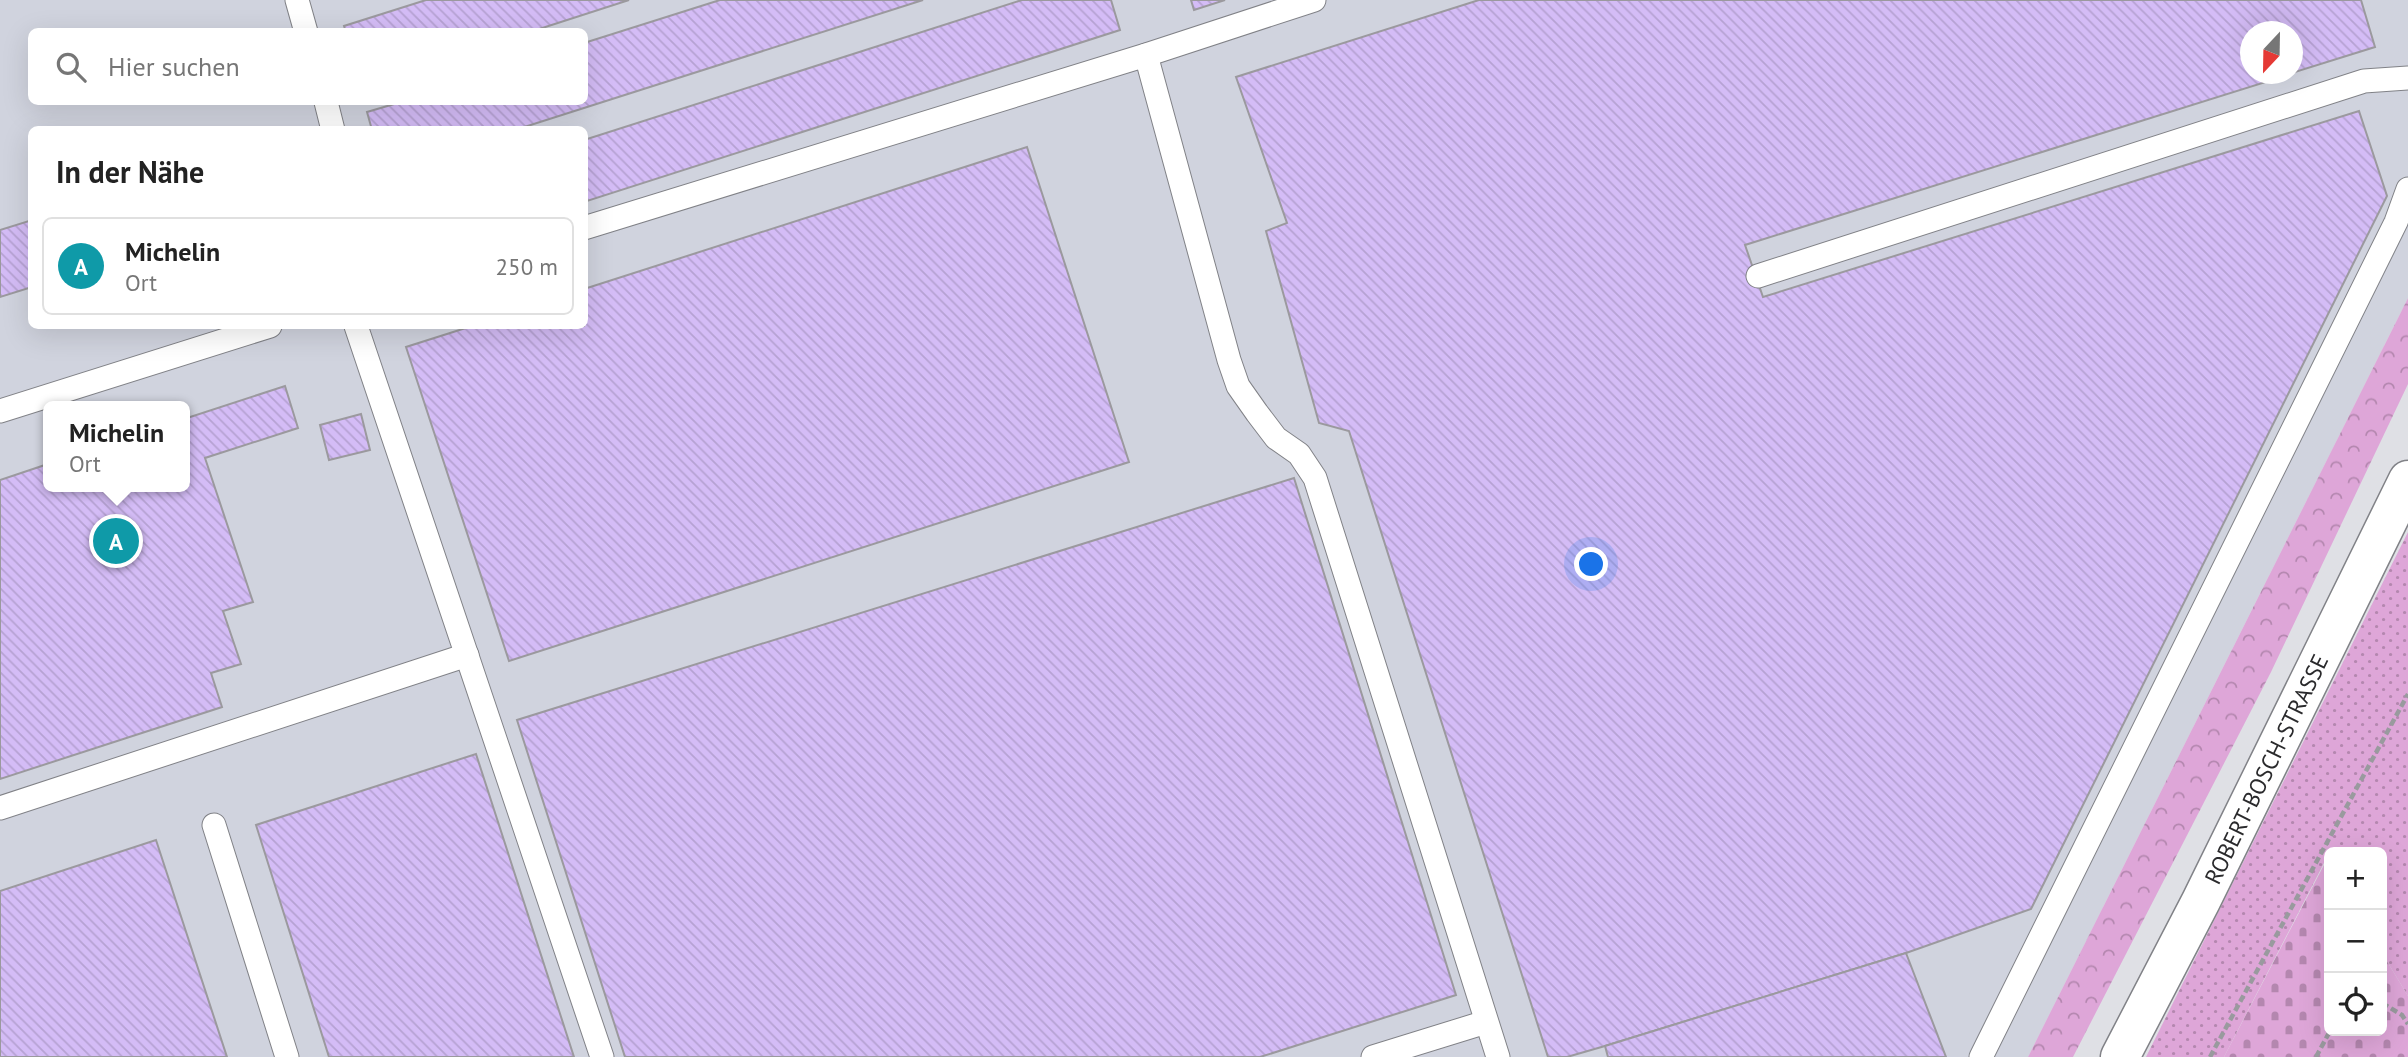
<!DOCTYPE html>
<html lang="de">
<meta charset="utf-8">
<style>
body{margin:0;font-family:"PT Sans",sans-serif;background:#f2f2f2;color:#222}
.controls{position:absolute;right:21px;bottom:21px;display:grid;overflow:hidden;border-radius:10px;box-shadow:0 7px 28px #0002}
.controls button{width:63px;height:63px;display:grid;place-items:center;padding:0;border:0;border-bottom:2px solid #e0e0e0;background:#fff;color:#222;font:35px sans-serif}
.compass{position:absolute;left:2240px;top:21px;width:63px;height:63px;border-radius:50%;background:#fff;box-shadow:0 7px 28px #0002;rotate:202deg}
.you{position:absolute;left:1592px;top:565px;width:24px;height:24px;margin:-18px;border:5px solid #fff;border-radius:50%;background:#1a73e8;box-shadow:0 0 0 10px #1a73e833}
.badge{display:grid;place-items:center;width:46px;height:46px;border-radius:50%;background:#975227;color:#fff;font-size:23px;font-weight:700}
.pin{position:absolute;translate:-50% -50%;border:4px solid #fff;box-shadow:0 2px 7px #0006}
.popup{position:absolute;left:43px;top:401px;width:147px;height:91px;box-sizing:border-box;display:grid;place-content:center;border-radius:10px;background:#fff;filter:drop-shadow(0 2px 5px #0005);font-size:23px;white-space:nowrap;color:#767676}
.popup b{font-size:26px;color:#222}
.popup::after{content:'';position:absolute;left:50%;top:100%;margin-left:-14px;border:14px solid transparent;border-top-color:#fff}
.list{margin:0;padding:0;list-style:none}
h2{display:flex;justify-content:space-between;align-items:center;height:91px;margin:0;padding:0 28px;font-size:30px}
h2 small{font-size:23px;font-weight:400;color:#767676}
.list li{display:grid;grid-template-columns:46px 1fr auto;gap:21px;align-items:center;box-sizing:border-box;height:98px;margin:0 14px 14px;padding:0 14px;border:2px solid #e0e0e0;border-radius:10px}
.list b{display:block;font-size:26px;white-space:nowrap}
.list p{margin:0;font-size:23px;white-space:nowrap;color:#767676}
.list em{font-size:23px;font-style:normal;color:#767676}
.icon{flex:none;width:38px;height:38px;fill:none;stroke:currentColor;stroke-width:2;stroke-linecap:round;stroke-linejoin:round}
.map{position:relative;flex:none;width:2408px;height:1057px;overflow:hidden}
.search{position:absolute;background:#fff;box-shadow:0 7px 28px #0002;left:28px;top:28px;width:560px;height:77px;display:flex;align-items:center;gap:18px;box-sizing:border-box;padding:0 24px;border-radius:10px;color:#767676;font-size:26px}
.panel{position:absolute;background:#fff;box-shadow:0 7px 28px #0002;left:28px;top:126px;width:560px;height:203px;border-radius:10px}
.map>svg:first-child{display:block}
.built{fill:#d0d3de;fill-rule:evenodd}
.grass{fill:url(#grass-dots)}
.forest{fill:url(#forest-crowns)}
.cemetery{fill:url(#cemetery-stones)}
.building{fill:url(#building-back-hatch);stroke:#9b999e;stroke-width:2}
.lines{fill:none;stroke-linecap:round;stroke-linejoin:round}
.lane-casing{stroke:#818287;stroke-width:25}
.secondary-casing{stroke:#818287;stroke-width:41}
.path{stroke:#999a9e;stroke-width:4.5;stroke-dasharray:7 3.5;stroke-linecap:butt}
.lane{stroke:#fff;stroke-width:23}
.secondary{stroke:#fff;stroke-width:38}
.labels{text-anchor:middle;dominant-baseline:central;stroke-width:5;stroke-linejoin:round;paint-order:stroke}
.street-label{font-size:23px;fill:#2a2a2c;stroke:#fff}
</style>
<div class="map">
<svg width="2408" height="1057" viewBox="0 0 2408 1057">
<defs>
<pattern id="grass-dots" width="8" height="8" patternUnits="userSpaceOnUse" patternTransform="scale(1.75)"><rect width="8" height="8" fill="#dea6d8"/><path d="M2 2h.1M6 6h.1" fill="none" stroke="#b487af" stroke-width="1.8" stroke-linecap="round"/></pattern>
<pattern id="forest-crowns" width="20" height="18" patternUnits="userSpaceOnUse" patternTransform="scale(1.75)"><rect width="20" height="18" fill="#dea6d8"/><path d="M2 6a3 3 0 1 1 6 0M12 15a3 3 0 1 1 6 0" fill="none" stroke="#b487af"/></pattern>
<pattern id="cemetery-stones" width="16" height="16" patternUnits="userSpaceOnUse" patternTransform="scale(1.75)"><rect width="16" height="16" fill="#dea6d8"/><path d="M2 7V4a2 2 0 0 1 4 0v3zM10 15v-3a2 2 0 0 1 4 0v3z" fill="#b487af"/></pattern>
<pattern id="building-back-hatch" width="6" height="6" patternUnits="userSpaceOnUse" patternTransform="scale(1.75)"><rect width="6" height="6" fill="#d4bcf6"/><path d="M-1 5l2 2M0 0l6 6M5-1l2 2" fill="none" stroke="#b6a2d3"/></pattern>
</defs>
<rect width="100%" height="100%" fill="#dfe0e5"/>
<path class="built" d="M 0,0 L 2408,0 L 2408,298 L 2028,1057 L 0,1057 ZM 32,32 L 584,32 L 584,102 L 32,102 ZM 2250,32 L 2292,32 L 2292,74 L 2250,74 ZM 32,130 L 584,130 L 584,326 L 32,326 ZM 48,406 L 184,406 L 184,487 L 48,487 Z"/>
<polygon class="grass" points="2408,532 2408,996 2382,953 2382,852 2329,852 2329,867 2325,861 2224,1057 2146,1057"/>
<polygon class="forest" points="2408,298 2408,384 2271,672 2073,1057 2028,1057"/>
<polygon class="cemetery" points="2326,861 2329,867 2329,1031 2382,1031 2382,953 2408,996 2408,1057 2224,1057"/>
<g class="building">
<polygon points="426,0 629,0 530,32 346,32 344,26"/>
<polygon points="720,0 923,0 515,130 372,130 367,112 401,102 584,102 584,43"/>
<polygon points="1022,0 1111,0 1120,30 584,202 584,140"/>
<polygon points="1191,0 1225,0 1194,10"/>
<polygon points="1479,0 2361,0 2375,47 2292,73 2292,32 2250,32 2250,74 2291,74 1745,245 1763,297 2359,111 2387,196 2031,909 1906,953 1605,1046 1567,1057 1548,1057 1349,431 1319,423 1266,231 1287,223 1236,77"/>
<polygon points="1027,147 1129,462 509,661 406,347 472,326 584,326 584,289"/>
<polygon points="32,220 32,287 0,297 0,230"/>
<polygon points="285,386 298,428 205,458 253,602 223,611 241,664 211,673 222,707 0,779 0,480 48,464 48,487 184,487 184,419"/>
<polygon points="361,414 370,450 329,460 320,425"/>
<polygon points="1294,478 1456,995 1260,1057 625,1057 517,720"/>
<polygon points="476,754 574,1057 329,1057 256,825"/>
<polygon points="156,840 227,1057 0,1057 0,891"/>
<polygon points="1906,953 1946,1057 1608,1057 1605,1046"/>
</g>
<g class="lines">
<defs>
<g id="lane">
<polyline points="297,0 306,32"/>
<polyline points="1146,55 1229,360 1238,386 1257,413 1276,438 1299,454 1315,478 1498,1057"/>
<polyline points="326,102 333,130"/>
<polyline points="584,228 1146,55 1314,0"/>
<polyline points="1758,276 2364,81 2408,78"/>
<polyline points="356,326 602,1057"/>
<polyline points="0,411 270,326"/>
<polyline points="0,808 467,655"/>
<polyline points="214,825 287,1057"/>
<polyline points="1373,1057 1486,1022"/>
<polyline points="1981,1057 2396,222 2408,189"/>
</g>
<polyline id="secondary" points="2120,1057 2201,901 2408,480"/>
</defs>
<use href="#lane" class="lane-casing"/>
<use href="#secondary" class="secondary-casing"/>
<g class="path">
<polyline points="2382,1003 2402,1015 2408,1024"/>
<polyline points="2210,1057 2408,694"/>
<polyline points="2316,1057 2330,1031"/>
</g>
<use href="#lane" class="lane"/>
<use href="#secondary" class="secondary"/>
</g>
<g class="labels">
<g class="street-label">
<text transform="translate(2266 769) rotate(-64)">ROBERT-BOSCH-STRASSE</text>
</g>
</g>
</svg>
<div class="controls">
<button>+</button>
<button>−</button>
<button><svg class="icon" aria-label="locate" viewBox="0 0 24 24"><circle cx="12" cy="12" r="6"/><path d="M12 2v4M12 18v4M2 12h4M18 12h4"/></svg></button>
</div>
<svg class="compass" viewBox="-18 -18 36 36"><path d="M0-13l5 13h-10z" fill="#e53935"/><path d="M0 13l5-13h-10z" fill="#767676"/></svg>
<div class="you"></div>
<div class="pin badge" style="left:116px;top:541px;background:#0f9aa8">A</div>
<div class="popup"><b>Michelin</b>Ort</div>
<div class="search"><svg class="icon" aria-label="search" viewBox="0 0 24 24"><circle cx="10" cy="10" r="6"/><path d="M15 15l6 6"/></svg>Hier suchen</div>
<section class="panel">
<h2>In der Nähe<small></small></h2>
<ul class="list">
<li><span class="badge" style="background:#0f9aa8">A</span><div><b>Michelin</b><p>Ort</p></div><em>250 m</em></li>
</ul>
</section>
</div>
